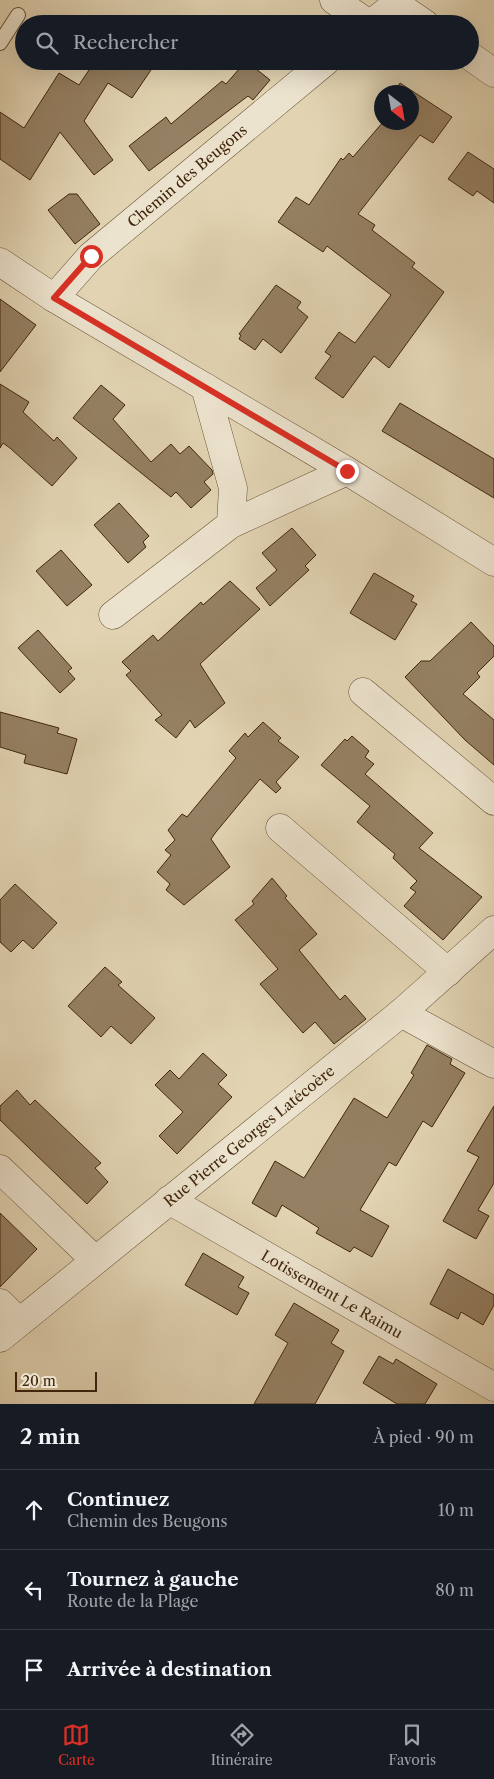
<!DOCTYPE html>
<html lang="fr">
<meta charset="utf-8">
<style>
body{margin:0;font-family:"Libre Caslon Text",serif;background:#242831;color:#f1f3f6}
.compass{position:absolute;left:374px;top:85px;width:45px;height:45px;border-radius:50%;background:#171b24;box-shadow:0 5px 20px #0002;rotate:149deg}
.scale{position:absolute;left:15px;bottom:12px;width:82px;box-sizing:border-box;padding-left:5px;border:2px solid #41260c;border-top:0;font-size:14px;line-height:18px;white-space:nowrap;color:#41260c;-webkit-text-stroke:4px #ece3ce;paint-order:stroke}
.stop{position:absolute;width:15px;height:15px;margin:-11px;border:4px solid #d93025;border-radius:50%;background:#fff}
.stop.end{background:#d93025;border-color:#fff;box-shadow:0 1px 5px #0008}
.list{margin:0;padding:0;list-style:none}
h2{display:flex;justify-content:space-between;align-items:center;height:65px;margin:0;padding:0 20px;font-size:21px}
h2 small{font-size:16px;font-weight:400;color:#9ea1a6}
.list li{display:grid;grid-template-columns:32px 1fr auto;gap:15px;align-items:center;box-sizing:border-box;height:80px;padding:0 20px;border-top:1px solid #363941}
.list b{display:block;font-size:19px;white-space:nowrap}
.list p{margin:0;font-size:16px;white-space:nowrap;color:#9ea1a6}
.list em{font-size:16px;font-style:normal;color:#9ea1a6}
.icon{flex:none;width:28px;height:28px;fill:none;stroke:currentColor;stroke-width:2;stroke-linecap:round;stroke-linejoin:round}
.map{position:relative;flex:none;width:494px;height:1404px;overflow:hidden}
.search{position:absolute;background:#171b24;box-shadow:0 5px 20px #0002;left:15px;right:15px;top:15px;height:55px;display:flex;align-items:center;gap:12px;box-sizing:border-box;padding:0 18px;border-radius:28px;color:#9ea1a6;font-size:19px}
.sheet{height:305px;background:#171b24}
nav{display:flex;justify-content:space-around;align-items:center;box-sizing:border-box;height:70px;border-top:1px solid #363941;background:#171b24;font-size:14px;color:#9ea1a6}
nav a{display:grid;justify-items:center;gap:2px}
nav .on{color:#d93025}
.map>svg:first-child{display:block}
.building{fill:#958063;stroke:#41260c}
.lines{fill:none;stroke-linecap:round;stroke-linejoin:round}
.service-casing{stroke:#695236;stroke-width:16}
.minor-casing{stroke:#695236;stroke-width:29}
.tertiary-casing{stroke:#695236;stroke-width:29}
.service{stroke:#ece3ce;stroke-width:14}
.minor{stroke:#ece3ce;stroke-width:28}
.tertiary{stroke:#ece3ce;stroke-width:28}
.route{stroke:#d93025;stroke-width:6}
.labels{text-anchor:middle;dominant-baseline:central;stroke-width:4;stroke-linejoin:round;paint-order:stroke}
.street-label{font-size:15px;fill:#41260c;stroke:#ece3ce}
</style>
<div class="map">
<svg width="494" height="1404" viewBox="0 0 494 1404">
<rect width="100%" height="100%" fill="#e2d4b3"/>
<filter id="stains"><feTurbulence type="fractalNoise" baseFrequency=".004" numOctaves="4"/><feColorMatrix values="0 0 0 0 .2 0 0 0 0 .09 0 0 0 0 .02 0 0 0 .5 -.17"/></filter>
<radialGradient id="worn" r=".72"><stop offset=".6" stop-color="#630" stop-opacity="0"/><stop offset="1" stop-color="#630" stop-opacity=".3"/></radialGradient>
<g class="building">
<polygon points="76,61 157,61 132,98 108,83 84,121 113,160 94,175 60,132 30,180 0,159 0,112 24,128 59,73 79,85 89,70"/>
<polygon points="246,61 270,80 253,100 248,96 149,171 129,146 166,117 171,124 222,81 226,84"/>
<polygon points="400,83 452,117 433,143 420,135 358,214 375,225 372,230 415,263 412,267 444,292 389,368 374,356 343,398 315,378 331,356 325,352 339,332 355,343 391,295 327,246 323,252 278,222 296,197 309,205 341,158 343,160 349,153 353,157 383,122 412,122 412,92 394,92"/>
<polygon points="468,152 494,169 494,203 477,191 473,196 448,179"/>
<polygon points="69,194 77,194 100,224 75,244 48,210"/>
<polygon points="276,285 301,302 297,308 308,317 281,353 263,339 255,350 239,339 241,335 239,334"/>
<polygon points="0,299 36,325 0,372"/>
<polygon points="0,384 29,402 23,412 54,441 57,437 77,458 52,486 10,448 3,443 0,448"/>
<polygon points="101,385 125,405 113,419 151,462 171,444 180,454 189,446 212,470 213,474 204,482 211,490 191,508 176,492 171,497 73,418"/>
<polygon points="400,403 494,459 494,498 382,431"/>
<polygon points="119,503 149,536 143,542 146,547 128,563 94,525"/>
<polygon points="292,528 316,555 305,566 309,570 270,606 256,588 277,570 262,553"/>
<polygon points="61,550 92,585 67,606 36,571"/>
<polygon points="374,573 414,596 411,601 417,604 395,640 350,613"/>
<polygon points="230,581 260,609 200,664 225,703 195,728 190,720 176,738 155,720 162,715 126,675 131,671 122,662 153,635 158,641 201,602 203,605"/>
<polygon points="471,622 494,646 494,656 477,673 480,677 463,694 494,720 494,765 465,740 405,677 421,661 430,661"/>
<polygon points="38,630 72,668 68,671 75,679 60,693 18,648"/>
<polygon points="0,712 59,728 57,733 77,739 67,774 24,763 26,755 0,747"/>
<polygon points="263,722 281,738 278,741 299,757 276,782 281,788 276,793 260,779 216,832 211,839 230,867 184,905 166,890 170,884 157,872 171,855 165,850 175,840 168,830 182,814 187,817 236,758 229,751 245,733 248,737"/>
<polygon points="352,736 369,751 365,757 374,764 365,774 433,833 419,848 482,897 443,940 404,906 416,892 410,888 417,881 393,858 395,854 357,822 370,806 321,765 345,739 347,741"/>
<polygon points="272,878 287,896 285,898 317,934 299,950 340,1000 345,995 366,1019 334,1044 315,1022 303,1033 260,984 278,969 235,920 254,904 252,901"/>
<polygon points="15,884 57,923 33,949 23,940 11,952 0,942 0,900"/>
<polygon points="105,967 122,982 118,985 155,1018 131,1044 111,1026 101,1037 68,1006"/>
<polygon points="427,1045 452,1059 450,1064 465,1073 432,1127 423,1121 396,1166 389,1162 360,1210 389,1226 372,1257 354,1247 350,1252 316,1233 319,1228 282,1205 276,1217 252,1203 275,1161 304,1178 354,1098 387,1118 414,1075 411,1073"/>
<polygon points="203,1053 227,1075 218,1084 232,1097 177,1154 159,1136 183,1112 155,1085 170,1070 179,1079"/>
<polygon points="17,1090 30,1105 35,1100 101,1163 95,1168 108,1182 87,1204 0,1120 0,1106"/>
<polygon points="494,1106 494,1183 478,1210 489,1216 476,1239 443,1221 479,1157 467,1151"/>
<polygon points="0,1213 37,1249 0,1287"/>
<polygon points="203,1253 244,1277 238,1287 249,1293 237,1315 185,1285"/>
<polygon points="448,1269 494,1295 494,1305 483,1325 461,1312 458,1319 430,1304"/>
<polygon points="294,1303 339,1330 331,1343 344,1351 315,1404 254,1404 288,1343 275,1335"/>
<polygon points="379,1356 393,1364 396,1359 437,1384 425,1404 397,1404 363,1383"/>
</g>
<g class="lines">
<defs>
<polyline id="service" points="0,43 18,15"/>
<g id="minor">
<polyline points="334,0 369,24"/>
<polyline points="396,4 425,24"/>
<polyline points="371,24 401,0"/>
<polyline points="470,56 494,73"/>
<polyline points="54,298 91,256 326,61"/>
<polyline points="205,387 233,488 231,524"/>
<polyline points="113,615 231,524 347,471"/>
<polyline points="363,692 494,801"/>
<polyline points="280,828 448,972"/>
<polyline points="401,1013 494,1064"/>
<polyline points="0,1169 95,1260"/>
<polyline points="169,1200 494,1387"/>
<polyline points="0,1303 19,1322"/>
<polyline points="0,1338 401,1013 494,930"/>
</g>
<polyline id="tertiary" points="0,262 54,298 347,471 494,562"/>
</defs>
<use href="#service" class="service-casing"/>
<use href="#minor" class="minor-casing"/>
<use href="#tertiary" class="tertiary-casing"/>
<use href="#service" class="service"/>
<use href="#minor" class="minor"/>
<use href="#tertiary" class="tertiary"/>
</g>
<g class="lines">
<polyline class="route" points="91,256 54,298 347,471"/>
</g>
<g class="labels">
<g class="street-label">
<text transform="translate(187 176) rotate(-40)">Chemin des Beugons</text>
<text transform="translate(249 1136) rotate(-39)">Rue Pierre Georges Latécoère</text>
<text transform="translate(332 1294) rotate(30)">Lotissement Le Raimu</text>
</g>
</g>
<rect width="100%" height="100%" filter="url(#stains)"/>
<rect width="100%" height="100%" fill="url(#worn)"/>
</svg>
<svg class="compass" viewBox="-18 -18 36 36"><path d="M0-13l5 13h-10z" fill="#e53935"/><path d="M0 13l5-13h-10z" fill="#9ea1a6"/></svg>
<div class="scale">20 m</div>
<div class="stop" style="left:91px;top:256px"></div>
<div class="stop end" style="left:347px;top:471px"></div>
<div class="search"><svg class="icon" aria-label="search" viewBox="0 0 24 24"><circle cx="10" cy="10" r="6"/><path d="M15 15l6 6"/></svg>Rechercher</div>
</div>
<section class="sheet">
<h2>2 min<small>À pied · 90 m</small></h2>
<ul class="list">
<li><svg class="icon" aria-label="ahead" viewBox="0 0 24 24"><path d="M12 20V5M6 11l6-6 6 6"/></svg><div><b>Continuez</b><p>Chemin des Beugons</p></div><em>10 m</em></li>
<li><svg class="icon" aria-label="left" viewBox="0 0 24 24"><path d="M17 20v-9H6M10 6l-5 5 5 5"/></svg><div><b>Tournez à gauche</b><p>Route de la Plage</p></div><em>80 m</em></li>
<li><svg class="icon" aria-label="arrive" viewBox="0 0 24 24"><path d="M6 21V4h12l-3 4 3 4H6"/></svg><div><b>Arrivée à destination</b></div></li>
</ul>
</section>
<nav>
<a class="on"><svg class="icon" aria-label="map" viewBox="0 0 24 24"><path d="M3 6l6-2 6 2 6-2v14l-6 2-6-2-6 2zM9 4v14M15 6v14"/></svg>Carte</a>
<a><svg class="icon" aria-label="directions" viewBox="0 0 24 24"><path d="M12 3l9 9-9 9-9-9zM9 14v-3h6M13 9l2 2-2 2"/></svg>Itinéraire</a>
<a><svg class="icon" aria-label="saved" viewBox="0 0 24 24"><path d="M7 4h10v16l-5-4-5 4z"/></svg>Favoris</a>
</nav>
